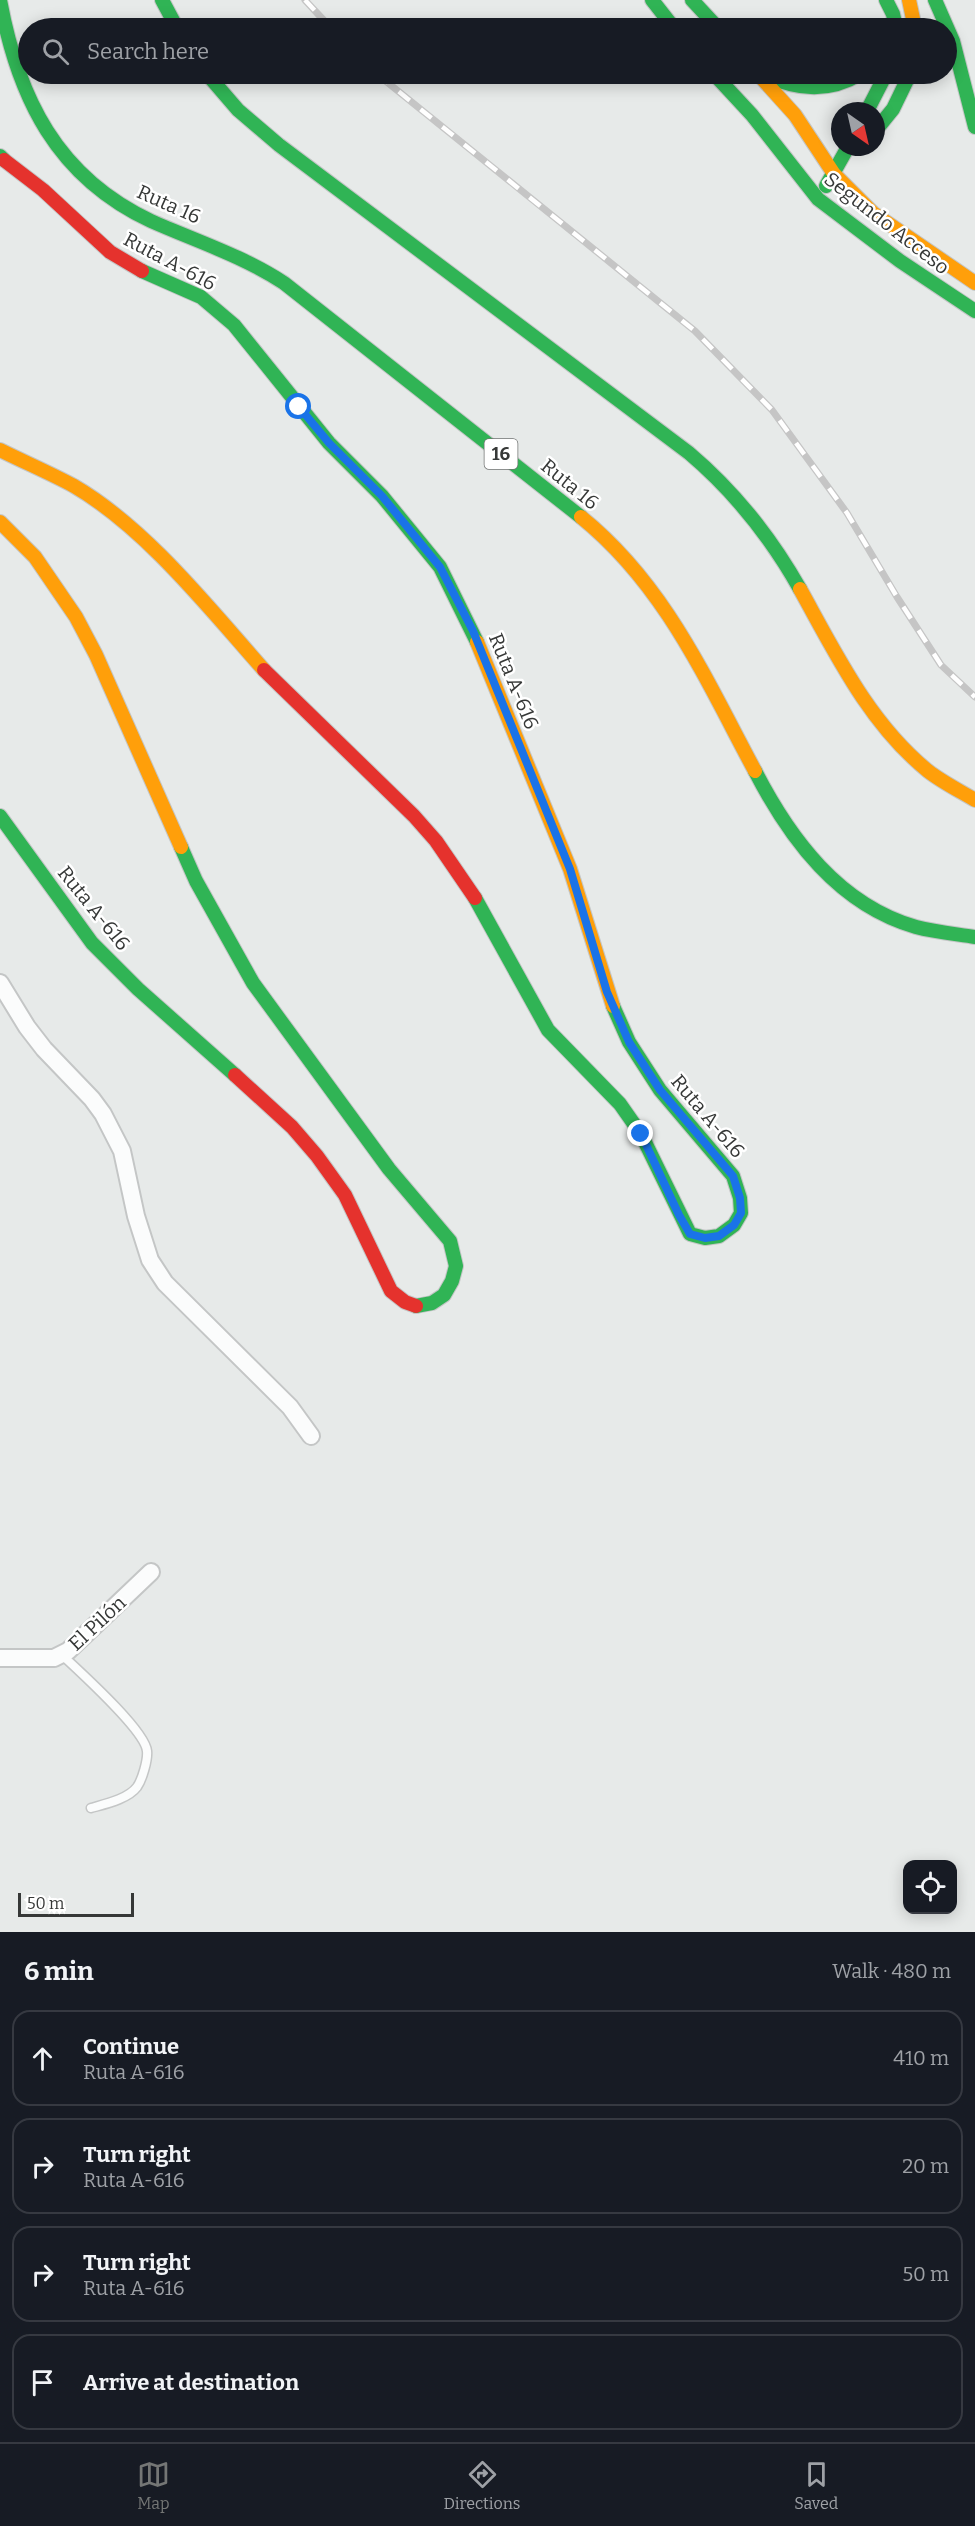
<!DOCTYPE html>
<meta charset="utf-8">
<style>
body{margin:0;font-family:Bitter,serif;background:#20242c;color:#f1f3f6}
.controls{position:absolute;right:18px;bottom:18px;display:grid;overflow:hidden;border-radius:12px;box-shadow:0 3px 15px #0003}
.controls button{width:54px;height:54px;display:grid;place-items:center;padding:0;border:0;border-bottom:2px solid #363941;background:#171b24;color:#f1f3f6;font:30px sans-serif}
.compass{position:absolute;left:831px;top:102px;width:54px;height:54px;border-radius:50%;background:#171b24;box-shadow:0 3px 15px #0003;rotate:146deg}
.scale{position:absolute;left:18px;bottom:15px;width:116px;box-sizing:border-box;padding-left:6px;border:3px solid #363837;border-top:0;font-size:16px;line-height:21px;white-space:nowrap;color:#363837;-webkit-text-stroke:4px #fff;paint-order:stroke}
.stop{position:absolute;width:18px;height:18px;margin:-14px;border:4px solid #1a73e8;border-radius:50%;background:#fff}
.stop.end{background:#1a73e8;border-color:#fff;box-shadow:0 2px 6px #0008}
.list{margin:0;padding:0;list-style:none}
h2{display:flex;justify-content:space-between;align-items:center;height:78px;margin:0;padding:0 24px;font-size:26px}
h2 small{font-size:20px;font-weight:400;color:#9ea1a6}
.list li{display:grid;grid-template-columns:39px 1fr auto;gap:18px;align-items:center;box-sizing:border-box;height:96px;margin:0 12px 12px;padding:0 12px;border:2px solid #363941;border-radius:18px}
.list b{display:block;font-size:22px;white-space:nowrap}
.list p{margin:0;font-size:20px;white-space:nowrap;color:#9ea1a6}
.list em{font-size:20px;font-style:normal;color:#9ea1a6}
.icon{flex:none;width:33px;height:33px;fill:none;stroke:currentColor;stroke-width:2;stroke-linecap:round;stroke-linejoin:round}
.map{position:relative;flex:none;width:975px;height:1932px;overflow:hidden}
.search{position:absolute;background:#171b24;box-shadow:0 3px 15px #0003;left:18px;right:18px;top:18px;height:66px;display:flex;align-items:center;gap:15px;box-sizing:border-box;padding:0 21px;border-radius:33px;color:#9ea1a6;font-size:22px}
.sheet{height:510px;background:#171b24}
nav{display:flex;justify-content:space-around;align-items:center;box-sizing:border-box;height:84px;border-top:2px solid #363941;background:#171b24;font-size:16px;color:#9ea1a6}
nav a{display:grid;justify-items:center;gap:3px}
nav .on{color:#747675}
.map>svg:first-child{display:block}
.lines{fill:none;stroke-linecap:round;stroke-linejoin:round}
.lane-casing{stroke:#c4c6c6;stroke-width:11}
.street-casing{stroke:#c4c6c6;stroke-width:20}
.fast-casing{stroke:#c4c6c6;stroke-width:16}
.slow-casing{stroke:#c4c6c6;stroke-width:16}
.jam-casing{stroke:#c4c6c6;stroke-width:16}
.lane{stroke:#fbfcfc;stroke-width:8}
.street{stroke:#fbfcfc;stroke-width:16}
.fast{stroke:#30b455;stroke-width:14}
.slow{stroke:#ff9f0a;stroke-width:14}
.jam{stroke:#e5322d;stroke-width:14}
.rail-casing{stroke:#c5c5c5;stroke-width:7}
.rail{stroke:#fff;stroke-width:4.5;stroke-dasharray:14;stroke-linecap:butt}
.route{stroke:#1a73e8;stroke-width:8}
.labels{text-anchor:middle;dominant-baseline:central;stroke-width:5;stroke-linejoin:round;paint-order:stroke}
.shield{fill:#fff;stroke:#727473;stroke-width:1.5}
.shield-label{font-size:18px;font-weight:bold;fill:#363837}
.street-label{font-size:20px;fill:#363837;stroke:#fff}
</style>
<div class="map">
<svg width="975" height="1932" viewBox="0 0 975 1932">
<rect width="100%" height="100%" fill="#e7eae9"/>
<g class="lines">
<defs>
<path id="lane" d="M 61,1654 C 79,1671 145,1730 147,1751 C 148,1760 142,1780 137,1787 C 128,1799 105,1804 91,1808"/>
<g id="street">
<polyline points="0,983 27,1027 44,1049 92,1099 103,1114 122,1151 136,1216 150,1260 165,1283 290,1407 311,1436"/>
<polyline points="0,1658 54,1658 68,1651 151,1572"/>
</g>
<g id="fast">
<path d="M 0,0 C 18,98 57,177 151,221 C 196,241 243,256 284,283 L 581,517"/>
<polyline points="162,0 177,28"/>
<polyline points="652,0 674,28"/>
<polyline points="692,0 718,28"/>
<polyline points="886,0 893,14 896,28"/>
<polyline points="935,0 953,41 975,127"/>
<path d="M 207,74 L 238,110 L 279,145 L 689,453 C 735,492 770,536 800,589"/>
<polyline points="714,74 752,115 818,199 900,261 975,311"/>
<path d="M 761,74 C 795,89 827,94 860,74"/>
<polyline points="867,111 886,74"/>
<polyline points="876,130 893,109 910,74"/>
<polyline points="0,156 4,160"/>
<polyline points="826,186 848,147"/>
<polyline points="142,271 201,297 234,325 329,443 382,496 440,567 477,642"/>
<path d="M 755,771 C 790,839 839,905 916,927 C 935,932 956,934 975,937"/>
<polyline points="0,816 92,943 138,989 235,1075"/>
<polyline points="181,847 196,881 253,983 389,1169 450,1241 456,1266 452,1281 444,1295 432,1303 416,1306"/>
<polyline points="475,898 548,1030 620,1104 641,1134 690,1234 705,1238 719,1236 734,1225 741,1213 740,1198 733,1176 660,1090 629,1042 613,1006"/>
</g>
<g id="slow">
<polyline points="909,0 915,28"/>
<polyline points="758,74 795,115 834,174 873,213 975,283"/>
<path d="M 0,450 C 24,462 50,473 74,486 C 146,528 209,608 264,670"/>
<path d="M 581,517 C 665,585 705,678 755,771"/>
<polyline points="0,522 35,557 76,617 96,655 181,847"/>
<path d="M 800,589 C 836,654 869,723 928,771 C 942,782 960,791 975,800"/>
<polyline points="477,642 570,869 613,1006"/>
</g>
<g id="jam">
<polyline points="4,160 43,190 110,252 142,271"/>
<polyline points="264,670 414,816 436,841 475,898"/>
<polyline points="235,1075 292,1127 317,1156 345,1195 391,1291 405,1302 416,1306"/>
</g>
</defs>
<use href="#lane" class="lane-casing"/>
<use href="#street" class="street-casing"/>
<use href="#fast" class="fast-casing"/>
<use href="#slow" class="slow-casing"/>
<use href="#jam" class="jam-casing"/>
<use href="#lane" class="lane"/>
<use href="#street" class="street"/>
<use href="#fast" class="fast"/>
<use href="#slow" class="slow"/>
<use href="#jam" class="jam"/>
<defs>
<g id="rail">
<polyline points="305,0 331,28"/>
<polyline points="377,74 695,331 772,410 847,513 897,597 941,665 975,697"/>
</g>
</defs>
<use href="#rail" class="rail-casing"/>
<use href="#rail" class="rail"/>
</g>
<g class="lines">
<polyline class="route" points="299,407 329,443 382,496 440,567 473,631 570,869 607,992 629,1042 660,1090 733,1176 740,1198 741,1213 734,1225 719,1236 705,1238 690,1234 679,1215 641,1134"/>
</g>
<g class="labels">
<rect class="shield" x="484.5" y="439" width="33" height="30" rx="4.5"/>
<g class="shield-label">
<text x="501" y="454">16</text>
</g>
<g class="street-label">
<text transform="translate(169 204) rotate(24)">Ruta 16</text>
<text transform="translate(887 223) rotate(38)">Segundo Acceso</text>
<text transform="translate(170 261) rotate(28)">Ruta A-616</text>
<text transform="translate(570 484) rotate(39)">Ruta 16</text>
<text transform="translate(514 681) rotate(68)">Ruta A-616</text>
<text transform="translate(94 908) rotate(51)">Ruta A-616</text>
<text transform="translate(708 1116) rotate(50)">Ruta A-616</text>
<text transform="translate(97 1623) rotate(-43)">El Pilón</text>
</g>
</g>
</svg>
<div class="controls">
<button><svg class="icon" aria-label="locate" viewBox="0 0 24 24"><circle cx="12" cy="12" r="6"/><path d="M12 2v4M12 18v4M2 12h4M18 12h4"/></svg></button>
</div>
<svg class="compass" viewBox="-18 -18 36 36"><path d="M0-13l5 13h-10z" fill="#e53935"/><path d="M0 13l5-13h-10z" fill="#9ea1a6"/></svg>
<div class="scale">50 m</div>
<div class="stop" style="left:299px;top:407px"></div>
<div class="stop end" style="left:641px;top:1134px"></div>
<div class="search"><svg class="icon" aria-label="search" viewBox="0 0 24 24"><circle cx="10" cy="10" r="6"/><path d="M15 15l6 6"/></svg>Search here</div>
</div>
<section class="sheet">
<h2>6 min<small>Walk · 480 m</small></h2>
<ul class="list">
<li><svg class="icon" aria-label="ahead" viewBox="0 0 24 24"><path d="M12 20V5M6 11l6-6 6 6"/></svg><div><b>Continue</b><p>Ruta A-616</p></div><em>410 m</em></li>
<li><svg class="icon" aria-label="right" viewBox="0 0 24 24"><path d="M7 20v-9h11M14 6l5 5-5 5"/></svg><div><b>Turn right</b><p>Ruta A-616</p></div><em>20 m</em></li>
<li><svg class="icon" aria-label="right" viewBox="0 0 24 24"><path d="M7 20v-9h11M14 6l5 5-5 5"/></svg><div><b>Turn right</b><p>Ruta A-616</p></div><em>50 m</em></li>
<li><svg class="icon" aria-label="arrive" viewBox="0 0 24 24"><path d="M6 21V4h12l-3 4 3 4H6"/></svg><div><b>Arrive at destination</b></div></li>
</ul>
</section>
<nav>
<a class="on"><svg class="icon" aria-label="map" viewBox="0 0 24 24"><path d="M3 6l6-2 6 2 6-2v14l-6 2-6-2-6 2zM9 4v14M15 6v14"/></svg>Map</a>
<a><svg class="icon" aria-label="directions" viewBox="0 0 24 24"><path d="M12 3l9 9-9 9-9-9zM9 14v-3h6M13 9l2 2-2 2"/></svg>Directions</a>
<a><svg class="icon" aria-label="saved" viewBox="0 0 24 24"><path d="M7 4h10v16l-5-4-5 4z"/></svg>Saved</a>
</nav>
